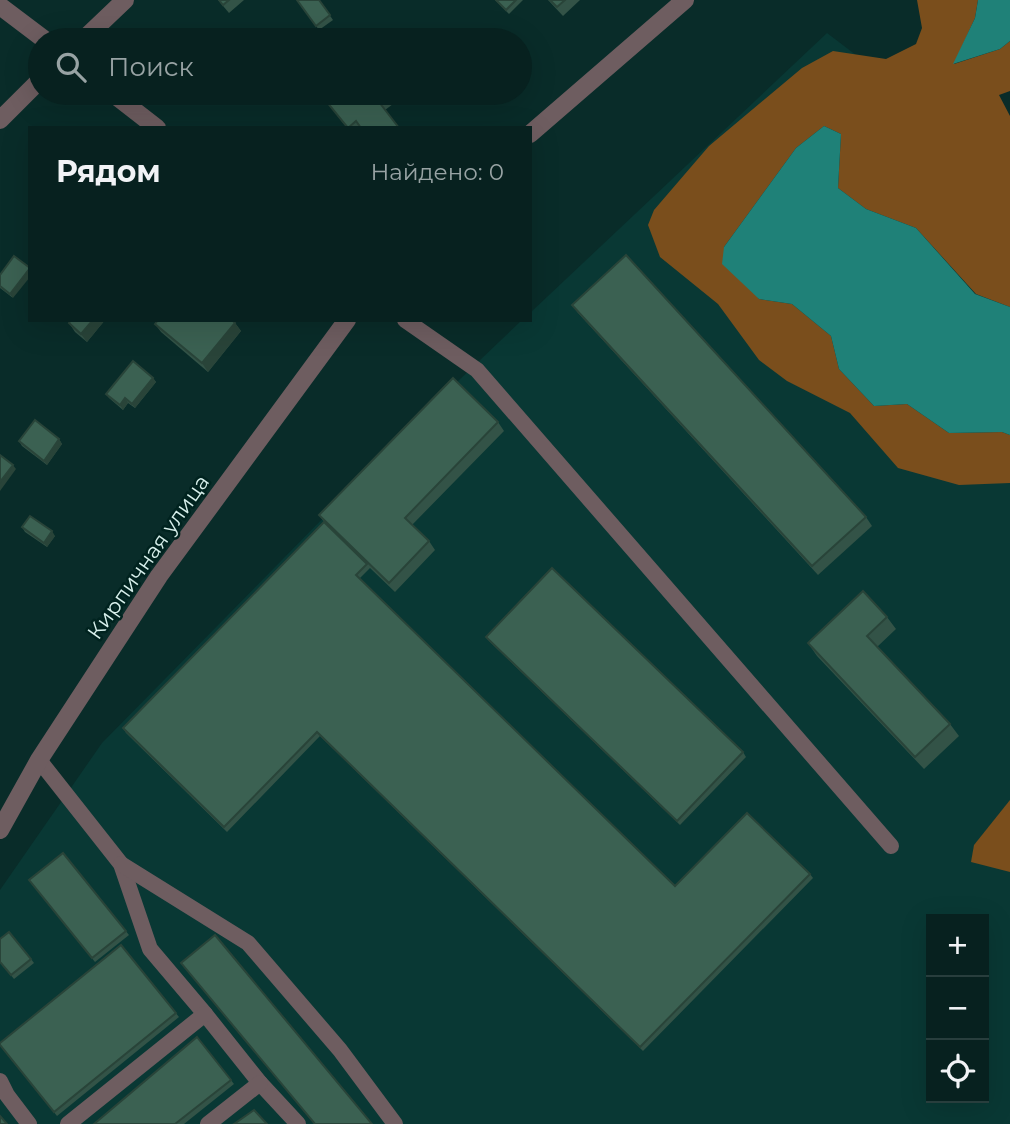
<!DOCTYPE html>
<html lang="ru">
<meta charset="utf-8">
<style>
body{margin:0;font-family:Montserrat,sans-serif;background:#102928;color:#f1f3f6}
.controls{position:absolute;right:21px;bottom:21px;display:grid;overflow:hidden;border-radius:0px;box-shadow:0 7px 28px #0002}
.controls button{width:63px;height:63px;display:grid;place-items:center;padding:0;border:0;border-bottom:2px solid #283e3d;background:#07211f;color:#f1f3f6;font:35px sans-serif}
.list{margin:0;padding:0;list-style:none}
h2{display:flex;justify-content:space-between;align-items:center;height:91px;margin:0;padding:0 28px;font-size:30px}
h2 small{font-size:23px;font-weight:400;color:#98a3a4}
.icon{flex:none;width:38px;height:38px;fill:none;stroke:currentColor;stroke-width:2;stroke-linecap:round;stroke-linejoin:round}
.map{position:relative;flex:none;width:1010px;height:1124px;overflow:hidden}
.search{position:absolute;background:#07211f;box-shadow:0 7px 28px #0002;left:28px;top:28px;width:504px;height:77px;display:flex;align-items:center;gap:18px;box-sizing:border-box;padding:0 24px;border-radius:38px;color:#98a3a4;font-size:26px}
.panel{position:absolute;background:#07211f;box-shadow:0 7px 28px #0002;left:28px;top:126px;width:504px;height:196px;border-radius:0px}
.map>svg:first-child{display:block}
.built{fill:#093834;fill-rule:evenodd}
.forest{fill:#7a4e1c}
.water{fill:#1f8178}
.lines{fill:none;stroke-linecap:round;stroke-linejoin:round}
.lane{stroke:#6e5d60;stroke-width:16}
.street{stroke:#6e5d60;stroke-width:18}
.wall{fill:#335347}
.shaded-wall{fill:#294439}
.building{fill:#3b6152;stroke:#294439;stroke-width:2}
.labels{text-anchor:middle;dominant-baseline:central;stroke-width:5;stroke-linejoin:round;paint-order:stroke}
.street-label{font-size:21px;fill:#d8f0ec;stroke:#00231f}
</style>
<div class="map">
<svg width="1010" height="1124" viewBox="0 0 1010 1124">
<rect width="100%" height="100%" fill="#092c29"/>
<path class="built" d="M 827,33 L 1010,172 L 1010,1124 L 0,1124 L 0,890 L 102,743 L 456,383 L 522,320 L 530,320 L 530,313 ZM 931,919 L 984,919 L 984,1098 L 931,1098 Z"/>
<g class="forest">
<polygon points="917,0 978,0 975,18 954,64 1000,49 1010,41 1010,91 999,95 1010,116 1010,307 976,294 916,228 866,209 838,188 841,134 824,126 796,148 724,247 759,299 792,304 831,336 839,369 874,406 907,404 949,433 1002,432 1010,435 1010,483 959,485 898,468 850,413 787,381 759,360 718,304 660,257 648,225 654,210 709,146 802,68 833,51 886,59 916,44 922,28"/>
<polygon points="1010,800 1010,872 971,862 974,845"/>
</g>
<g class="water">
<polygon points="978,0 1010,0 1010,41 1000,49 953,64 975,18"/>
<polygon points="824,126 841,134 838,188 866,209 916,228 975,294 1010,307 1010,435 1002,432 949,433 907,404 874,406 839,369 831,336 792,304 759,299 722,264 724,247 796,148"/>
</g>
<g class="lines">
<g class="lane">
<polyline points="405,320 477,370 891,846"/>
<polyline points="39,760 121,864 150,949 205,1014 260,1083 298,1124"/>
<polyline points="121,864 248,943 340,1050 395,1124"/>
<polyline points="0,1081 7,1095 29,1124"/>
<polyline points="68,1124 205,1014"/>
<polyline points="208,1124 260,1083"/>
</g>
<g class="street">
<polyline points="0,6 45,40"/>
<polyline points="83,40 125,0"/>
<polyline points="112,93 157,128"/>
<polyline points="0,120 40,80"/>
<polyline points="530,134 685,0"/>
<polyline points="0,830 39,760 159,576 347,320"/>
</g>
</g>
<g class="wall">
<polygon points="218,0 244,0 229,13"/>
<polygon points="297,0 319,0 333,20 319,30"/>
<polygon points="495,0 523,0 509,14"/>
<polygon points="548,0 580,0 563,16"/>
<polygon points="334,93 385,93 393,104 385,110 399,128 347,128 326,101 335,94"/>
<polygon points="0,275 13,298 0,288"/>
<polygon points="572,305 866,517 872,526 818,575 578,313"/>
<polygon points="105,320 87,342 75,332 69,323"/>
<polygon points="235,323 241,331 208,372 161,332 155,324"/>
<polygon points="153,378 156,382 135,408 128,403 123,410 109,398 106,394"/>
<polygon points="498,422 504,431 412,525 429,541 435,550 395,592 370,568 359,579 675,886 810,874 813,878 643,1051 320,736 227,832 126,733 123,728 324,522 319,515"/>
<polygon points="59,439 62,444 47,465 22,446 19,441"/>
<polygon points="22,527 55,536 47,547 25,532"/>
<polygon points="887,617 896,629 877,647 950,724 959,736 924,769 817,656 808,643"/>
<polygon points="486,637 743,752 746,757 680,825 489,641"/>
<polygon points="63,853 129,935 95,962 29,880"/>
<polygon points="121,945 179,1017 57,1116 2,1048"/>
<polygon points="31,959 34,963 14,979 0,962"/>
<polygon points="197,1037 234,1084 184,1124 94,1124"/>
</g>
<g class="shaded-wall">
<polygon points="30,268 30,277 13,298 10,294"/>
<polygon points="93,320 105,320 87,342 81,334"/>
<polygon points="235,323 241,331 208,372 202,363"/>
<polygon points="153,378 156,382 135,408 132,404"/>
<polygon points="125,398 128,403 123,410 120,405"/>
<polygon points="59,439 62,444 47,465 44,461"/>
<polygon points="13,465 16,469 0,491 0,482"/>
<polygon points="52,531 55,536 47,547 44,543"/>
</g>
<g class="building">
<polygon points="219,0 229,0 223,5"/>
<polygon points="297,0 319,0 330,15 316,26"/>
<polygon points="496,0 516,0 506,10"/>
<polygon points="550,0 565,0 557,7"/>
<polygon points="335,93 385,93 387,95 379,102 399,128 361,128 356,121 348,128 326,101 335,94"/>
<polygon points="626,255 866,517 812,566 572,305"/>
<polygon points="14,256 30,268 10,294 0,286 0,275"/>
<polygon points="71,320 93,320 81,334 69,323"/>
<polygon points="158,320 232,320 235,323 202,363 155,324"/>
<polygon points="133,361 153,378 132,404 125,398 120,405 106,394"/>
<polygon points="453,378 498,422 405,518 429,541 389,583 319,515"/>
<polygon points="35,420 59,439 44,461 19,441"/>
<polygon points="0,455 13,465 0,482"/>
<polygon points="30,516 52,531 44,543 22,527"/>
<polygon points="324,522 367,564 356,575 675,886 747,813 810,874 640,1047 317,732 224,827 123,728"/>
<polygon points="552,568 743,752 677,821 486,637"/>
<polygon points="863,591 887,617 867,636 950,724 915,757 808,643"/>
<polygon points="63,853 126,931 92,958 29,880"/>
<polygon points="9,932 31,959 11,975 0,962 0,939"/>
<polygon points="215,935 372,1124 315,1124 181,963"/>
<polygon points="121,945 176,1013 54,1112 0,1045 0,1043"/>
<polygon points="197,1037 231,1080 175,1124 94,1124"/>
<polygon points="254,1110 267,1124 234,1124"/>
<polygon points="0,1116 7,1124 0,1124"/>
</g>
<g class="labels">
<g class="street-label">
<text transform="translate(148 557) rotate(-55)">Кирпичная улица</text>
</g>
</g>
</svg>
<div class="controls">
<button>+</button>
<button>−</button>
<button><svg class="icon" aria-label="locate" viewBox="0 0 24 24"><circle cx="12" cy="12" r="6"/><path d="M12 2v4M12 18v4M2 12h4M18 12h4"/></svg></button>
</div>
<div class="search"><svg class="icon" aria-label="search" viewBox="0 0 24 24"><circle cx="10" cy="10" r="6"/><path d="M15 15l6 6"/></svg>Поиск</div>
<section class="panel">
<h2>Рядом<small>Найдено: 0</small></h2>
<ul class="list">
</ul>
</section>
</div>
